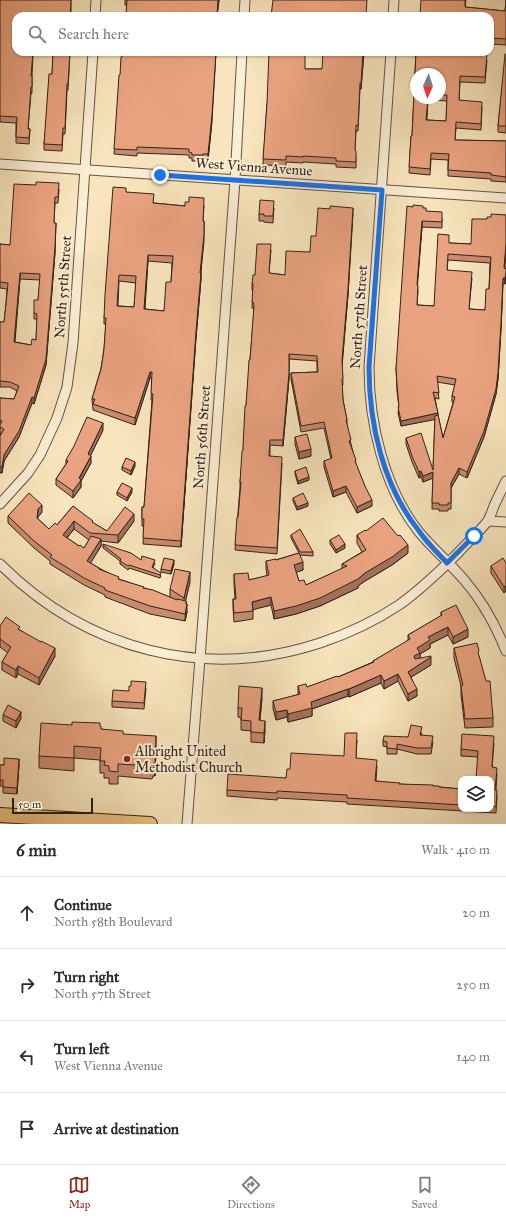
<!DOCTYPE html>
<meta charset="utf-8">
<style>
body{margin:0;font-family:"IM FELL Great Primer",serif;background:#f7f7f7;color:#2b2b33}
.controls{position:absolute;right:12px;bottom:12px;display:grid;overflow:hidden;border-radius:8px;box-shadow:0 1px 3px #0004}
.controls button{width:36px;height:36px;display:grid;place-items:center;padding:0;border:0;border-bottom:1px solid #e1e1e2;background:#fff;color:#2b2b33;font:20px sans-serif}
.compass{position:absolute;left:410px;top:68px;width:36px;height:36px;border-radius:50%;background:#fff;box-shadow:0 1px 3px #0004;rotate:183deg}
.scale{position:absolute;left:12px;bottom:10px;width:81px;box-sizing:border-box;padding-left:4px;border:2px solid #33221c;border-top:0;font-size:11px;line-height:14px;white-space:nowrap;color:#33221c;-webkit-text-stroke:3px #faeed4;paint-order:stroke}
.stop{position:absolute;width:12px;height:12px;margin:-9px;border:3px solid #1a73e8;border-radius:50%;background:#fff}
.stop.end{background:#1a73e8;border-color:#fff;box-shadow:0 1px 4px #0008}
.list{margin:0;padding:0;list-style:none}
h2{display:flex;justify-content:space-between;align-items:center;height:52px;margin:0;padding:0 16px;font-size:17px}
h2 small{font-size:13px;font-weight:400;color:#7c7c81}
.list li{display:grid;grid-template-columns:26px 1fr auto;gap:12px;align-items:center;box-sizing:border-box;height:72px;padding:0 16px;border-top:1px solid #e1e1e2}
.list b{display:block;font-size:15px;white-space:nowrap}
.list p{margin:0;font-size:13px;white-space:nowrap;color:#7c7c81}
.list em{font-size:13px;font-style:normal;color:#7c7c81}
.icon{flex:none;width:22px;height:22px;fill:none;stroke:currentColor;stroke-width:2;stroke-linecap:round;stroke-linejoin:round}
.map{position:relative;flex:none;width:506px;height:824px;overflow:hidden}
.search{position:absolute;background:#fff;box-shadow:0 1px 3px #0004;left:12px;right:12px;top:12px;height:44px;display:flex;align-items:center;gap:10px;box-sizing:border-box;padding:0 14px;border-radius:12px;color:#7c7c81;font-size:15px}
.sheet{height:340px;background:#fff}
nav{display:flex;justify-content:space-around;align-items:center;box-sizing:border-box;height:56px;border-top:1px solid #e1e1e2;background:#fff;font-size:11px;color:#7c7c81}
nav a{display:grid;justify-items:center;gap:2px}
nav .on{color:#8f2418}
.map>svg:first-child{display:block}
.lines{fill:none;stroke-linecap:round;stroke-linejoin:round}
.street-casing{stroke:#645344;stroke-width:11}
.primary-casing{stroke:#33221c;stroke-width:16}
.street{stroke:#faeed4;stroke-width:9}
.primary{stroke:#ecc27e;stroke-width:14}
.wall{fill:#c98c6e;stroke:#33221c;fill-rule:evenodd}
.shaded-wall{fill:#a4725a;stroke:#33221c}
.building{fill:#eaa380;stroke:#33221c;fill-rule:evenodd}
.route{stroke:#1a73e8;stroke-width:5}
.poi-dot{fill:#8f2418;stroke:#faeed4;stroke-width:1.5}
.labels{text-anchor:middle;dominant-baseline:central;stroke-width:4;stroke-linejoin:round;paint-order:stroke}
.street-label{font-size:14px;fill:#33221c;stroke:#faeed4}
.poi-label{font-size:14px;fill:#33221c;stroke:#faeed4;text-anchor:start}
</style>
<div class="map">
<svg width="506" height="824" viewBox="0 0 506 824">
<rect width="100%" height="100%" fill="#f8e5bd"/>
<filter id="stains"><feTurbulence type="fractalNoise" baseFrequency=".005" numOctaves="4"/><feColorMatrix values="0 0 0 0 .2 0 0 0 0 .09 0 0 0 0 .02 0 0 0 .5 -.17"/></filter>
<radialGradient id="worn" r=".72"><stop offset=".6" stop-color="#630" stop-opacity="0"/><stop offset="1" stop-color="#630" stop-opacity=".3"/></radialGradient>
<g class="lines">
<defs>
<g id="street">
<polyline points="95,16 96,0"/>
<polyline points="244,16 245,0"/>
<polyline points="393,16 394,0"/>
<path d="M 391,52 L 369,367 C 369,423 384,488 419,532 C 433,549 451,564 465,581 C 483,602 496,626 506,651"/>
<polyline points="0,164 506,198"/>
<polyline points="0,504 28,473 40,455 57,418 67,387 73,343 93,52"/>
<polyline points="488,521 506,522"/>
<path d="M 0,564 C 86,650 204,681 320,643 C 347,634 375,621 399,605 C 420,590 439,572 458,553 C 467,543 478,533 487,522 C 490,518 492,511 494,506 C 498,497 502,489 506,481"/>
<polyline points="187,824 200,659 235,180 242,52"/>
</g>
<polyline id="primary" points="0,815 150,824"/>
</defs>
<use href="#street" class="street-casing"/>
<use href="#primary" class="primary-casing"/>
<use href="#street" class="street"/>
<use href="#primary" class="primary"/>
</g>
<g class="wall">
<polygon points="0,0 71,0 71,15 16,52 70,52 68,90 67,90 65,134 63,134 62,151 44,150 44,144 52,74 53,55 33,54 32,76 32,93 31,93 28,129 30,129 29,144 16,143 16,123 0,122"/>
<polygon points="125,0 219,0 217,16 124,16 126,15 127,5 125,5"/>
<polygon points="466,0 465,7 505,11 506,0 506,45 490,44 490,16 420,16"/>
<polygon points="364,52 361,89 360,89 358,131 356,131 355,150 356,156 356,168 336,167 336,164 303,162 303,163 286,162 286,166 263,165 267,103 305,69 322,69"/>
<path d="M 416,52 L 462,53 L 487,60 L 485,83 L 460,82 L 459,100 L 482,107 L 481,130 L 456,128 L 455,140 L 506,141 L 506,182 L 491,181 L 491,179 L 448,176 L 448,160 L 431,159 L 430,175 L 409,173 L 411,136 L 412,136 ZM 440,74 L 440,98 L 416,98 ZM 428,100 L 447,101 L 446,121 L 427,120 Z"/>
<polygon points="506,54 506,133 498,132 498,126"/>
<polygon points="122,57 212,121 208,160 203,159 203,161 192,161 192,158 189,158 189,155 137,153 137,156 114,154"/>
<path d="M 59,189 L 58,203 L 55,203 L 54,223 L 55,253 L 46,365 L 34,404 L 32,403 L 19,437 L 4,461 L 2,473 L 0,473 L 0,436 L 1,434 L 0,433 L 0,398 L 14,399 L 17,391 L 10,387 L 0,387 L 0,322 L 4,322 L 6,304 L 7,289 L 0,288 L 0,244 L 10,245 ZM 20,279 L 40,280 L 38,300 L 34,313 L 34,319 L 37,319 L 36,340 L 31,345 L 15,342 Z"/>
<path d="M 126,192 L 154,203 L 185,206 L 204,205 L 203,221 L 204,227 L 201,273 L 201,279 L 196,338 L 181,547 L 143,544 L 144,526 L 142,526 L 142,507 L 144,507 L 152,400 L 151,400 L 152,378 L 150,378 L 135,425 L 93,410 L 92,399 L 101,369 L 104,349 L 106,324 L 104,324 L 104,318 ZM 148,261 L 172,263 L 171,282 L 164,311 L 145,309 ZM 119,281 L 136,283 L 134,307 L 118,306 Z"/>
<polygon points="274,208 273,223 264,222 264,221 259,221 259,214"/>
<path d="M 423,208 L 426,211 L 442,218 L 442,228 L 422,227 L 417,285 L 418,291 L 417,305 L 434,306 L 449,243 L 471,244 L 487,219 L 491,217 L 506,215 L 506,249 L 505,268 L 505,284 L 503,284 L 501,329 L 498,379 L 496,394 L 484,437 L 467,478 L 459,474 L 451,488 L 451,509 L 448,509 L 448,511 L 439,511 L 439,509 L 432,509 L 433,478 L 423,482 L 421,477 L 419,478 L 412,462 L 406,444 L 406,438 L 433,470 L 435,419 L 401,426 L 398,413 L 399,407 L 397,391 L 396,368 ZM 448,260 L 490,263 L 489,289 L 485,310 L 469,309 L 472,278 L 447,270 ZM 437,382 L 455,385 L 452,396 L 452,402 L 453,403 L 443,438 L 438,415 L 435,398 L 439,399 Z"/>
<polygon points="353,214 348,295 342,365 343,385 342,385 343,400 347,420 347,425 351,444 356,464 372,506 357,513 346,492 333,497 324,467 324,461 331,459 324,428 301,432 291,379 291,373 317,372 317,361 289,359 289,379 283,446 270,445 270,456 282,463 277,554 235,550 240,488 240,482 243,451 246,406 250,360 254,310 253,308 252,308 253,290 252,290 252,284 255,275 271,250 269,273 285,275 310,252 316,236"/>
<polygon points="103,430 90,456 91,463 81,481 81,487 73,498 56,485 56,479 66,464 66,460"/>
<polygon points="295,437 311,456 299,459 295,444"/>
<polygon points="135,466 131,475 122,470 122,467"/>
<polygon points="295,471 309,480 298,484 295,474"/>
<polygon points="117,492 132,492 127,501 117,495"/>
<polygon points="293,498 308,506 297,510 293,501"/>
<path d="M 73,506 L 93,523 L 107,531 L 134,521 L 118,543 L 101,541 L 101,546 L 90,563 L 119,579 L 170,597 L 170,589 L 190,582 L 185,601 L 187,612 L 185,621 L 150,614 L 105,597 L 105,595 L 84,585 L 50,564 L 50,561 L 34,548 L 8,523 L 8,516 L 42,512 L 38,517 L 37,518 L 49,529 L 57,525 ZM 74,529 L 89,540 L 84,548 L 79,546 L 67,538 Z"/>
<polygon points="366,531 408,553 392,565 365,581 358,586 358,588 320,606 296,614 274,619 271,605 253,609 253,619 234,622 233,608 233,599 235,599 234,583 234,574 249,580 267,576 266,569 266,561 276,560 299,553 291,538 291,535 313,552 313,556 300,555 303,570 296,572 299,581 306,585 342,569 342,564 362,552 357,543 357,535"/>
<polygon points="330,540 345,548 336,553 330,544"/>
<polygon points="103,545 141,560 155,563 153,568 161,576 160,578 129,568 128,570 120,564 120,561 103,548"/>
<polygon points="506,563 506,591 504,593 491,573 491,566"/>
<polygon points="174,564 171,574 161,572 161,569"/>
<polygon points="441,612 468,637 453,644 448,635 430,644 430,648 420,654 420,658 431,665 411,677 417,696 408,701 398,681 384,689 381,683 349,697 348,696 312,709 312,716 288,722 287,717 276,720 273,709 273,701 298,695 298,686 307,687 338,677 373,662 373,661 408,641 408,635 441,616"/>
<polygon points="0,626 20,630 55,656 39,685 18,674 16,678 2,670 2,662 8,653 0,647"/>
<polygon points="454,648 479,656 493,718 493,727 465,728 461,695 461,686 454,658"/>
<polygon points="146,688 144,709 112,707 112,701 129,691"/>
<polygon points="262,698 260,720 265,730 264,743 251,742 251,731 241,730 241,718 238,717 238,708"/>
<polygon points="3,715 21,718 16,728 3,721"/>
<polygon points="100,726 101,729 123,734 156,749 155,776 153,776 152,779 118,776 118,784 109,784 109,778 104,778 104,773 100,773 100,760 74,758 74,771 39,768 39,756"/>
<polygon points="422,733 421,735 433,742 431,754 417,754 397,749 397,754 387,754 387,747 383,746 383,741 408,737"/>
<polygon points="357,740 356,758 377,766 376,781 399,784 433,786 439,787 461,789 461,809 491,809 491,779 478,757 461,756 461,749 494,743 492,768 497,774 496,790 497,797 496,813 347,804 347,802 277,798 277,800 227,796 227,790 286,778 290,769 344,756"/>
<polygon points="0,765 19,765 17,794 3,793 3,786 0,786"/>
</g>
<g class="shaded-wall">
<polygon points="218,0 219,0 217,16"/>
<polygon points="216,52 212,121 208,160 208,154"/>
<polygon points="363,52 364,52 361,89 361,83"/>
<polygon points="353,208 348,295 342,366 342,360"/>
<polygon points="204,221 204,242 200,279 200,273"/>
<polygon points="422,221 422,227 417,291 417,285"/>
<polygon points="56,223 55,253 46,365 34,404 34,398"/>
<polygon points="148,255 148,261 144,315 144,309"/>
<polygon points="506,272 506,277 505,284 505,278"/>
<polygon points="20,273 20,279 14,348 14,342"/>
<polygon points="201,273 201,279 196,338 181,547 196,332"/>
<polygon points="503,278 501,329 498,379 496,394 484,437 467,478 467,472"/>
<polygon points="289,354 289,379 283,446 283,440"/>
<polygon points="150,372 150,378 135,425 135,418"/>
<polygon points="32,397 32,403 19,437 4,461 2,473 2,467 4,455"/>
<polygon points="438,413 438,419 401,426 401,421"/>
<polygon points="103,423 103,430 88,461 88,454"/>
<polygon points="311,449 311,456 299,459 299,452"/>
<polygon points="91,456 91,463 81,481 81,487 73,498 73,491"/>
<polygon points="135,462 135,466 131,475 131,471"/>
<polygon points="459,468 459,474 451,488 451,483"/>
<polygon points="421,471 421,477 419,478 419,472"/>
<polygon points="433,472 433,478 423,482 423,476"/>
<polygon points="309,477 309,480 298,484 298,481"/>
<polygon points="346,486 346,492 333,497 333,491"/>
<polygon points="132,488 132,492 127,501 127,498"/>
<polygon points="372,500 372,506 357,513 357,507"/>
<polygon points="308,503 308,506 297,510 297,507"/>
<polygon points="42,505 42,512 38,517 37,525 38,509"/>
<polygon points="134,514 134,521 118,543 118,535"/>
<polygon points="74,521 74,529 63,542 63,535"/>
<polygon points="101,539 101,546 87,569 87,561"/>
<polygon points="345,544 345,548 336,553 336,550"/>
<polygon points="408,545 408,553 392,565 365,581 358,586 358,588 320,606 296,614 274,619 274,611 358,579 365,573"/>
<polygon points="174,560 174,564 171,574 171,571"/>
<polygon points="303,562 303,570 294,573 294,565"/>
<polygon points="190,572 190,582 184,608 184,598"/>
<polygon points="506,585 506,591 504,593 504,587"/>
<polygon points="271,597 271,605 252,610 252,602"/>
<polygon points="186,601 186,609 187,604 187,612 185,621"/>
<polygon points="448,627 448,635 430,644 430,648 420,654 420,661 414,664 414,656 417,648 428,637"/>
<polygon points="468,629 468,637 453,644 453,637"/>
<polygon points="55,648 55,656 39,685 39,678"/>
<polygon points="431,657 431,665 408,679 408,672"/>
<polygon points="18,666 18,674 16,678 16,670"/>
<polygon points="398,674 398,681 384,689 384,681"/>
<polygon points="381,675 381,683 349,697 349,689"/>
<polygon points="262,688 262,698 259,730 259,720"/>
<polygon points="348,689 348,696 312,709 312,716 288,722 288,714 311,702"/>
<polygon points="417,689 417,696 408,701 408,694"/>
<polygon points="287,710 287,717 276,720 276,712"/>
<polygon points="21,712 21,718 16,728 16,721"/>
<polygon points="265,721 265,730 264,743 264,733"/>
<polygon points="156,736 156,749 155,776 155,764"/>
<polygon points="19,759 19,765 17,794 17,788"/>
</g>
<g class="building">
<polygon points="0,0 71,0 70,15 71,15 71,16 16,16 16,52 33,52 31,76 32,76 32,87 31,87 28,129 30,129 29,138 16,137 17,117 0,116"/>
<polygon points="127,0 218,0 217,16 124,16 124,15 126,15"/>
<polygon points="273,0 367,0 366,16 271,16"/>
<polygon points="421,0 465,0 465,7 505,11 506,0 506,39 490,38 490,16 420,16"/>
<polygon points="53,52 70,52 68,84 67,84 65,128 63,128 62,145 44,144 49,74 52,74"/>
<polygon points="122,52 216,52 212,115 208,154 203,154 203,155 192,155 192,153 189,152 189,149 137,147 137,150 114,149 119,75 120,75 121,57 122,57"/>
<polygon points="269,52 305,52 305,69 322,69 323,52 363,52 361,83 360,83 358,126 356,125 355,150 356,151 356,162 336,161 336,158 303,156 303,157 286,156 286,160 263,159 267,103"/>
<path d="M 416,52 L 462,52 L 462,53 L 487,54 L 485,77 L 460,76 L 459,100 L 482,102 L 481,124 L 456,122 L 455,140 L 506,141 L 506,177 L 491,175 L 491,173 L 448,170 L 449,154 L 431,153 L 430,169 L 409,167 L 411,136 L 412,136 ZM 416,74 L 440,74 L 440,95 L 447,95 L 446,121 L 426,120 L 428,98 L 416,98 Z"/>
<polygon points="505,54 506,54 506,126 498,126"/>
<path d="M 36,182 L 59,183 L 58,197 L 55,197 L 54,223 L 56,223 L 55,247 L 46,359 L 34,398 L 32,397 L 19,431 L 4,455 L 2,467 L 0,467 L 0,436 L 4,429 L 0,427 L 0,425 L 2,421 L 0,420 L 0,398 L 14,399 L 19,386 L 10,382 L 0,381 L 0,322 L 4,322 L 6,304 L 8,283 L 0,282 L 0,244 L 10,245 L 14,184 L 36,185 ZM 20,273 L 40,274 L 38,300 L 34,300 L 34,313 L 37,314 L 36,340 L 32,339 L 31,345 L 14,342 Z"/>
<path d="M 113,187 L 126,188 L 126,192 L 154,194 L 153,203 L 185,206 L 185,202 L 189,202 L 189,197 L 204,198 L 203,221 L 204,221 L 204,235 L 200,273 L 201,273 L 196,332 L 181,541 L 143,538 L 144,519 L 142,519 L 142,507 L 144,507 L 153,394 L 151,393 L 152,372 L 150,372 L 135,418 L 93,404 L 95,399 L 92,399 L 101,369 L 104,349 L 106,318 L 104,318 L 105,295 ZM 148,255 L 173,256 L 171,282 L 166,282 L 164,311 L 144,309 ZM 119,275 L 136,276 L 134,307 L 117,306 Z"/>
<polygon points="260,200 274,201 273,216 264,216 264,214 259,214"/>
<path d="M 413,205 L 423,206 L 423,208 L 426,208 L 426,211 L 442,212 L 442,222 L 422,221 L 417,285 L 418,285 L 417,305 L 434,306 L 438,234 L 449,235 L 449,243 L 471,244 L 472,219 L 487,219 L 487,217 L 491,217 L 491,214 L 506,215 L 506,243 L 504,268 L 506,269 L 506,272 L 505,278 L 503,278 L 501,323 L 498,373 L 496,389 L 484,431 L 467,472 L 459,468 L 451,483 L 451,503 L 448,503 L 448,505 L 439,505 L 439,503 L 432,503 L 433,472 L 423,476 L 421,471 L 419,472 L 412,456 L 406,438 L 421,433 L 433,470 L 435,416 L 438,415 L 443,438 L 455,397 L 452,396 L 456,379 L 437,376 L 439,393 L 433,392 L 438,413 L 401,421 L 398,407 L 399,407 L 397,385 L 396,368 L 407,206 L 413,207 ZM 448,254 L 491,257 L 489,289 L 486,289 L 485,310 L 469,309 L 472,272 L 447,270 Z"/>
<polygon points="330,206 353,208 348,289 342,360 343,379 342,379 343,400 347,420 346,420 351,440 349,441 356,460 355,461 365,486 372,500 357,507 346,486 333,491 324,461 332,458 324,422 301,426 291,373 318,372 317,356 289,354 289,373 283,440 270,440 269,456 282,457 277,548 235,545 237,517 238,517 241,482 240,482 242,451 243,451 243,446 245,406 246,406 249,360 250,360 254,306 253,302 252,302 253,284 252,284 253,275 255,275 257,244 271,244 269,273 285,275 286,251 310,252 311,236 316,236 318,208 330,209"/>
<polygon points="87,417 103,423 88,454 91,456 79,478 81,480 73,491 56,479 68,461 66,460 74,446"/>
<polygon points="307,434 311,449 299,452 295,437"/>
<polygon points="126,458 135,462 131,471 122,467"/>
<polygon points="306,467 309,477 298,481 295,471"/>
<polygon points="122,483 132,488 127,498 117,492"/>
<polygon points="29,493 42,505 38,509 37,518 49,529 55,523 57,525 73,506 93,521 92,522 107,531 125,507 134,514 118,535 90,533 74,521 63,535 79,546 80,545 84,548 91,536 101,539 87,561 99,568 99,569 119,577 118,579 144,587 143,588 153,590 177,600 177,599 186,601 186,604 187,604 185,614 150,606 105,590 105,588 84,578 50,557 52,555 34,541 8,516"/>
<polygon points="303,493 308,503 297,507 293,498"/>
<polygon points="383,518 398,536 400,535 408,545 392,557 365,573 358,579 320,598 296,606 274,611 271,597 252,602 253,611 234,613 233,599 236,599 234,574 248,573 249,580 269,575 266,561 276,559 276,560 299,553 303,562 294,565 299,581 304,580 306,585 347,566 342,564 366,550 357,535 365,530 366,531"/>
<polygon points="300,529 313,552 300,552 291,535"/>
<polygon points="339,535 345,544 336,550 330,540"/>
<polygon points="103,544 131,553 141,560 142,556 155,560 152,567 161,573 160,575 129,565 128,566 120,561 121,559 103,545"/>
<polygon points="164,558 174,560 171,571 161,569"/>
<polygon points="503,558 506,563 506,585 504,587 491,566"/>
<polygon points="175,569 190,572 184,598 170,589"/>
<polygon points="456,605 468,629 453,637 448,627 428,637 430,640 417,648 420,653 414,656 415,659 431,656 431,657 408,672 417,689 408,694 398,674 384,681 381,675 349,689 348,689 311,702 312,708 288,714 287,710 276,712 273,701 300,694 298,686 306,684 307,687 337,676 338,677 374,662 373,661 410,639 408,635 442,615 441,612"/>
<polygon points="6,617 20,627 18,629 41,642 41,641 55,648 39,678 18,666 16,670 2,662 11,647 0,639 0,626"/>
<polygon points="477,643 479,651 478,652 486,681 490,681 493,718 465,719 461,686 463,685 454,648"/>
<polygon points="131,681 146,682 144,703 112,701 113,690 129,691 129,686 131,686"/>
<polygon points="239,686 262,688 259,720 265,721 264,733 251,732 251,721 241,720 242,708 238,708"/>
<polygon points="8,705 21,712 16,721 3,715"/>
<polygon points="72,722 100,723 100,726 101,726 101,729 123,731 123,734 156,736 155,764 153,763 152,766 118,764 118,772 109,771 109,766 104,765 105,761 100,761 101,748 74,746 74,758 39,756 41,723 72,725"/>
<polygon points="411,725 422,727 420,735 433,736 431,748 417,748 397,744 397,749 387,748 387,742 383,741 384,736 408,737"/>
<polygon points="345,733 357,733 356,758 377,760 375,781 400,783 399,784 433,785 433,786 439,786 439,787 461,789 461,805 347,798 347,795 277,791 277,793 227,790 228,774 286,778 287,769 290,769 291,753 344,756"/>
<polygon points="462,734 494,736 492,767 497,768 495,790 497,790 496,807 491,806 491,779 476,779 478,751 461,749"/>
<polygon points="4,758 19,759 17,788 3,787 3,780 0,780 0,765 4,765"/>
</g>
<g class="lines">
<path class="route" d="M 160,175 L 382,190 L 369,367 C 369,424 383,486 419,531 C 427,543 438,553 447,563 L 474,536"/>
</g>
<circle class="poi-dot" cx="127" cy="759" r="4"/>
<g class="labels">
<g class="street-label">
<text transform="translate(254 167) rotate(4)">West Vienna Avenue</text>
<text transform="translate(63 287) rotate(-86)">North 55th Street</text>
<text transform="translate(359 317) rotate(-86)">North 57th Street</text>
<text transform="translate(202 437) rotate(-86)">North 56th Street</text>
</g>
<g class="poi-label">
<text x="135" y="751">Albright United<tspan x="135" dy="16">Methodist Church</tspan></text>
</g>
</g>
<rect width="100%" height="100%" filter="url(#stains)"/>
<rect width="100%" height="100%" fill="url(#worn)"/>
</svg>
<div class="controls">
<button><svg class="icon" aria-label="layers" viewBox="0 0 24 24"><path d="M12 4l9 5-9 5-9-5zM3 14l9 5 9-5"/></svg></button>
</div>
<svg class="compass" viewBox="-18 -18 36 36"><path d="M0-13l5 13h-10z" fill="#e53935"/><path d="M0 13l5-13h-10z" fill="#7c7c81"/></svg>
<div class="scale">50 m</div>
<div class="stop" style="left:474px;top:536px"></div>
<div class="stop end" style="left:160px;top:175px"></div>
<div class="search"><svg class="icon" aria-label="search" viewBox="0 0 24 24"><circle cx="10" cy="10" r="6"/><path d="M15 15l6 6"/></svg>Search here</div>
</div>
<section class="sheet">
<h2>6 min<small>Walk · 410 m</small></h2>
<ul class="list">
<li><svg class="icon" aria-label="ahead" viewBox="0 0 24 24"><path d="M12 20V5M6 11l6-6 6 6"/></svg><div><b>Continue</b><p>North 58th Boulevard</p></div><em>20 m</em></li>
<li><svg class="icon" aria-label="right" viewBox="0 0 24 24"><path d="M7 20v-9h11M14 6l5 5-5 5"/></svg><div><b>Turn right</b><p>North 57th Street</p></div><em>250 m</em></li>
<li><svg class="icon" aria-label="left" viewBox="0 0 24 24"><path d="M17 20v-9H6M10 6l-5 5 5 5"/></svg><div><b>Turn left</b><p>West Vienna Avenue</p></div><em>140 m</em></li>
<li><svg class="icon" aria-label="arrive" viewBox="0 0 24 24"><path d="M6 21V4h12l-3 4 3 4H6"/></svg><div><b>Arrive at destination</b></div></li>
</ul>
</section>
<nav>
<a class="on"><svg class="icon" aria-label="map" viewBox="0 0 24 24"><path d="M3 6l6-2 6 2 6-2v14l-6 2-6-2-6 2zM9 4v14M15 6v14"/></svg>Map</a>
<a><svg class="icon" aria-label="directions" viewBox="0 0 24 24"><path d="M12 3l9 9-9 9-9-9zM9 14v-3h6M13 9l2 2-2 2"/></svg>Directions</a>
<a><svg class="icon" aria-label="saved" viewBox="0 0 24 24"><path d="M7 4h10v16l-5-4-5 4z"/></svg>Saved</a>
</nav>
